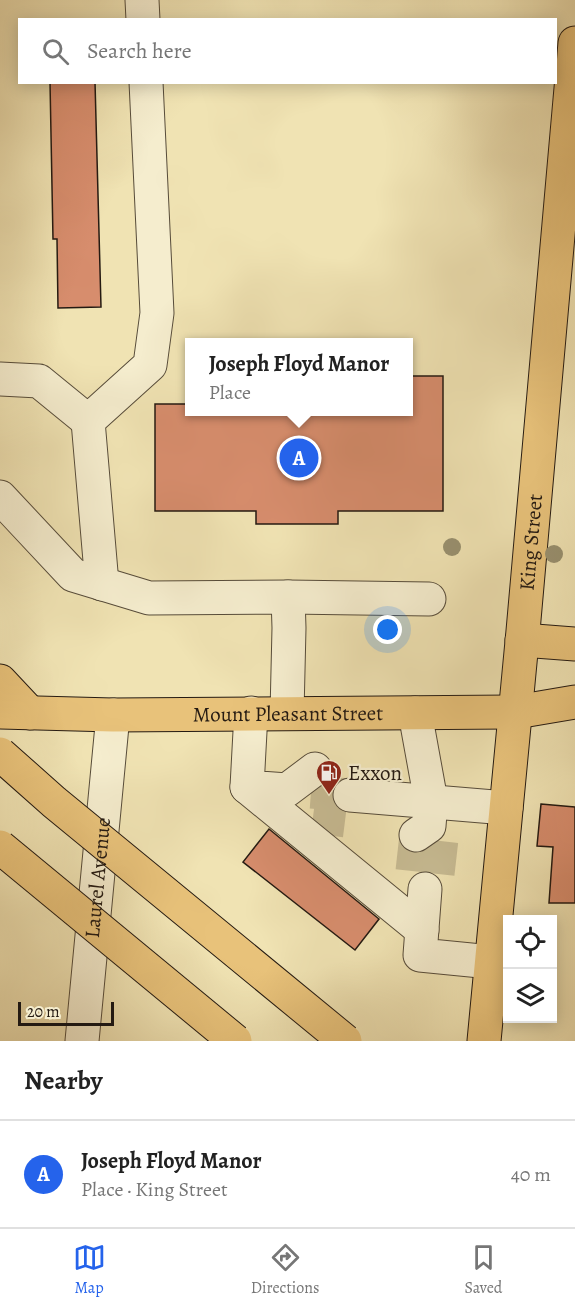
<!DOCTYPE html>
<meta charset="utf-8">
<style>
body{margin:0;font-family:Alegreya,serif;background:#f2f2f2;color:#222}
.controls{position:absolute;right:18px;bottom:18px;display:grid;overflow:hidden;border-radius:0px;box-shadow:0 3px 15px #0003}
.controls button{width:54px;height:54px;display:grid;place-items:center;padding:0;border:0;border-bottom:2px solid #e0e0e0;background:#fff;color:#222;font:30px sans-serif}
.scale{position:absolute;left:18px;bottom:15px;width:96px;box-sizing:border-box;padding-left:6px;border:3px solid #241a12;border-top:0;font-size:16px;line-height:21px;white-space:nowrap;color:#241a12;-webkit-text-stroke:4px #f5edce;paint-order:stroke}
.you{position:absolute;left:388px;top:630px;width:21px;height:21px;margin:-15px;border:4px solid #fff;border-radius:50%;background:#1a73e8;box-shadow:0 0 0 9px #1a73e833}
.badge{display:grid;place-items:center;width:39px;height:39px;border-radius:50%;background:#2563eb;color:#fff;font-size:20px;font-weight:700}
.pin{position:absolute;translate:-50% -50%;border:3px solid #fff;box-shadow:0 2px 6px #0006}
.popup{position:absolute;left:185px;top:338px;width:228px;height:78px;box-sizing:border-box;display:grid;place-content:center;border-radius:0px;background:#fff;filter:drop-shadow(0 2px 4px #0005);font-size:20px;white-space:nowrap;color:#767676}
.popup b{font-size:22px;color:#222}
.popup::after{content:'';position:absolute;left:50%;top:100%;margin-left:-12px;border:12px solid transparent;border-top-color:#fff}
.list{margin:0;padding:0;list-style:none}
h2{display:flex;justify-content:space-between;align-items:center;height:78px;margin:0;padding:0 24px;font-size:26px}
h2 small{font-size:20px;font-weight:400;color:#767676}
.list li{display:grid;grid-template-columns:39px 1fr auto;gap:18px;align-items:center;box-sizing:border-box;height:108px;padding:0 24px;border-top:2px solid #e0e0e0}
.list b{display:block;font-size:22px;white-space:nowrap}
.list p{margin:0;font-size:20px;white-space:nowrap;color:#767676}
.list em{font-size:20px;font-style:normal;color:#767676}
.icon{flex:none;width:33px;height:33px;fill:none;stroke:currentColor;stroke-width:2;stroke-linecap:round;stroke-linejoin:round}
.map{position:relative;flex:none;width:575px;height:1041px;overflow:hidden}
.search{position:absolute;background:#fff;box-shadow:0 3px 15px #0003;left:18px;right:18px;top:18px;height:66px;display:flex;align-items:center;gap:15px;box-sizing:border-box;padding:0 21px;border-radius:0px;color:#767676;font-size:22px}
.sheet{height:186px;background:#fff}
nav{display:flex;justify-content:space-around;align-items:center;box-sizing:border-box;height:84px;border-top:2px solid #e0e0e0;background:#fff;font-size:16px;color:#767676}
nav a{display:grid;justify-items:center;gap:3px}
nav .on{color:#2563eb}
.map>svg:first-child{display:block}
.building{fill:#d78d6d;stroke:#241a12;stroke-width:1.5}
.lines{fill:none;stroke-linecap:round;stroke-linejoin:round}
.minor-tunnel{stroke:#c7bb93;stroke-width:33;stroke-dasharray:33 16;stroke-linecap:butt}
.minor-casing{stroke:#574c3a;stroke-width:35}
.major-casing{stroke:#241a12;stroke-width:35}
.highway-casing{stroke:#241a12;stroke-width:35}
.minor{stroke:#f5edce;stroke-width:33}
.major{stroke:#e8c27a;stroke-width:33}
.highway{stroke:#e8c27a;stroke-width:33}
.highway-bridge-casing{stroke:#241a12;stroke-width:35;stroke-linecap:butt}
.highway-bridge{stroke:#e8c27a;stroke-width:33}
.tree{fill:#98906f}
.labels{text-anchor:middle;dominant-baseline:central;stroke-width:4.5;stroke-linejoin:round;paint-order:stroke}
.street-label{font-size:21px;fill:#241a12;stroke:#f5edce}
.poi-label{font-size:21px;fill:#241a12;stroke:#f5edce;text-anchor:start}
</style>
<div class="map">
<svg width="575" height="1041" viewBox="0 0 575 1041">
<rect width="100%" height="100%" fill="#f0e3b3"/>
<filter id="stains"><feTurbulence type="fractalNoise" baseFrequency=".00333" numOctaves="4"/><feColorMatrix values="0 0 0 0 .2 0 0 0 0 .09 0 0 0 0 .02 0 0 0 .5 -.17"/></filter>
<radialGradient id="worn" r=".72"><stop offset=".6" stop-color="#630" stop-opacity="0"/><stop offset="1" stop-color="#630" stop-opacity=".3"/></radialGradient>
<g class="building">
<polygon points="50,82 95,82 101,307 58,308 57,239 53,239"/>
<polygon points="408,376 443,376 443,511 338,511 338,524 256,524 256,511 155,511 155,404 189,404 189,411 408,411"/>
<polygon points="541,804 575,807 575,903 549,903 553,847 537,846"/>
<polygon points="269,829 379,919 355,950 243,862"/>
</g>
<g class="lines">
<g class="minor-tunnel">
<polyline points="311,792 350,795"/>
<polyline points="313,817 345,821"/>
<polyline points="412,871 416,835"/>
<polyline points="438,874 442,839"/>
</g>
<defs>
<g id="minor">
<polyline points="142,0 143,20"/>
<polyline points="0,379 39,381 88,421 150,365 157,313 146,82"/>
<polyline points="88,421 102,584"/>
<polyline points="0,497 73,575 149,598 288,597 289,628 287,713"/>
<polyline points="288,597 429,599"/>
<polyline points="251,713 247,787 287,790 315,769"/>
<polyline points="415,713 431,801 429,826 416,835"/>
<polyline points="247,787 422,930"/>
<polyline points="350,795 506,808"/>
<polyline points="425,889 420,955 491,962"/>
<path id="s1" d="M 82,1041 L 113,715"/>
</g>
<g id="major">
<polyline points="522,640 575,644"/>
<path id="s2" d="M 0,712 L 113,715 L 516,712 L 575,702"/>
<path id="s3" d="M 484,1041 L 523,631 L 575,43"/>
</g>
<polyline id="highway" points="0,681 30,713"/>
</defs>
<use href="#minor" class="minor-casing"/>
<use href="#major" class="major-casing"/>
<use href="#highway" class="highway-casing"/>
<use href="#minor" class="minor"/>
<use href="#major" class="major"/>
<use href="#highway" class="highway"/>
<defs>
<g id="highway-bridge">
<polyline points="0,754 54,802 345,1041"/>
<polyline points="0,847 235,1041"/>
</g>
</defs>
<use href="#highway-bridge" class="highway-bridge-casing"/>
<use href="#highway-bridge" class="highway-bridge"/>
</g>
<g class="tree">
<circle cx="452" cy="547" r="9"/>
<circle cx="554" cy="554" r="9"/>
</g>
<defs>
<symbol id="fuel-pin" viewBox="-11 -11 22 30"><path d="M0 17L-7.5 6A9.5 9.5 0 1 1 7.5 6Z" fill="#8f2418" stroke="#f5edce"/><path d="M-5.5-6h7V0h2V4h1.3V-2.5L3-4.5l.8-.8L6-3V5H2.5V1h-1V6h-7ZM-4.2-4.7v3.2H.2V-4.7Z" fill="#fff"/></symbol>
</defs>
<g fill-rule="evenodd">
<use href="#fuel-pin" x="314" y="758" width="30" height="40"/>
</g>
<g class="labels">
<g class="street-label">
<text stroke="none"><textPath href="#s3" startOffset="501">King Street</textPath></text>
<text stroke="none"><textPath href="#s2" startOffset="288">Mount Pleasant Street</textPath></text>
<text stroke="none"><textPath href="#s1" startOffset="164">Laurel Avenue</textPath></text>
</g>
<g class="poi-label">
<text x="348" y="773">Exxon</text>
</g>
</g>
<rect width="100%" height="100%" filter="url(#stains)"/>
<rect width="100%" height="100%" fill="url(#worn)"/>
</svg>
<div class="controls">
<button><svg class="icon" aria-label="locate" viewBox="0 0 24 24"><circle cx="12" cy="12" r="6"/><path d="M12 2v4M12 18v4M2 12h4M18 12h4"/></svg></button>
<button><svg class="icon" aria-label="layers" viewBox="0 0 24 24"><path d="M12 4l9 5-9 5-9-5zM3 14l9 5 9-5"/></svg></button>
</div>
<div class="scale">20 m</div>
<div class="you"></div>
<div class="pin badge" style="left:299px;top:458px">A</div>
<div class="popup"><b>Joseph Floyd Manor</b>Place</div>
<div class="search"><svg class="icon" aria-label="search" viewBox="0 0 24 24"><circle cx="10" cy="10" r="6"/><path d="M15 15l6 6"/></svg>Search here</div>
</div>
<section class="sheet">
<h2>Nearby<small></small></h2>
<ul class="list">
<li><span class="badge">A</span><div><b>Joseph Floyd Manor</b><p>Place · King Street</p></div><em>40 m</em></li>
</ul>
</section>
<nav>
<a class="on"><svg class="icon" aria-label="map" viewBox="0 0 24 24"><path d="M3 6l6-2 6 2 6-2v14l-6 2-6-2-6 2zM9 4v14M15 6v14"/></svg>Map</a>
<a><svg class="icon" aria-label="directions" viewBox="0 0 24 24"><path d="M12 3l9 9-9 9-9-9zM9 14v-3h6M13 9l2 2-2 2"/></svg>Directions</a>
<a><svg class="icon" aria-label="saved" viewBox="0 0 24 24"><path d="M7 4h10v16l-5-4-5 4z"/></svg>Saved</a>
</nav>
